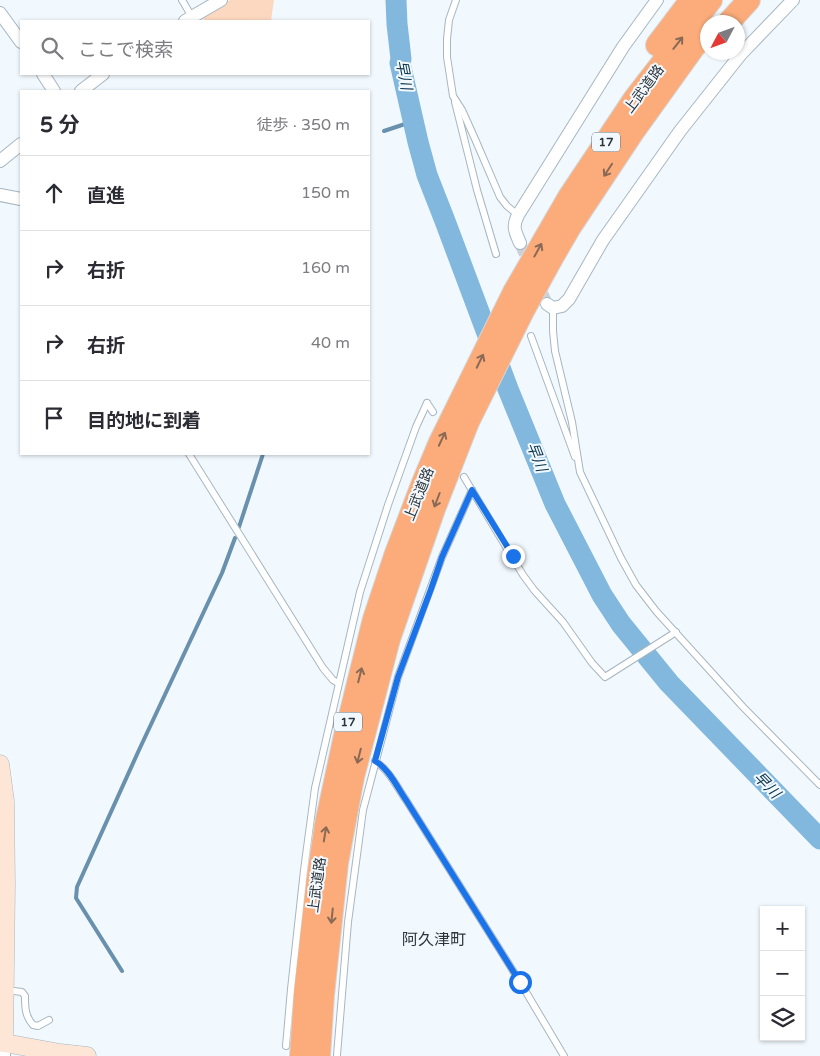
<!DOCTYPE html>
<html lang="ja">
<meta charset="utf-8">
<style>
body{margin:0;font-family:"Varela Round","Noto Sans JP",sans-serif;background:#f7f7f7;color:#2b2b33}
.controls{position:absolute;right:15px;bottom:15px;display:grid;overflow:hidden;border-radius:0px;box-shadow:0 1px 4px #0004}
.controls button{width:45px;height:45px;display:grid;place-items:center;padding:0;border:0;border-bottom:1px solid #e1e1e2;background:#fff;color:#2b2b33;font:25px sans-serif}
.compass{position:absolute;left:700px;top:15px;width:45px;height:45px;border-radius:50%;background:#fff;box-shadow:0 1px 4px #0004;rotate:229deg}
.stop{position:absolute;width:15px;height:15px;margin:-11px;border:4px solid #1a73e8;border-radius:50%;background:#fff}
.stop.end{background:#1a73e8;border-color:#fff;box-shadow:0 1px 5px #0008}
.list{margin:0;padding:0;list-style:none}
h2{display:flex;justify-content:space-between;align-items:center;height:65px;margin:0;padding:0 20px;font-size:21px}
h2 small{font-size:16px;font-weight:400;color:#7c7c81}
.list li{display:grid;grid-template-columns:32px 1fr auto;gap:15px;align-items:center;box-sizing:border-box;height:75px;padding:0 20px;border-top:1px solid #e1e1e2}
.list b{display:block;font-size:19px;white-space:nowrap}
.list em{font-size:16px;font-style:normal;color:#7c7c81}
.icon{flex:none;width:28px;height:28px;fill:none;stroke:currentColor;stroke-width:2;stroke-linecap:round;stroke-linejoin:round}
.map{position:relative;flex:none;width:820px;height:1056px;overflow:hidden}
.search{position:absolute;background:#fff;box-shadow:0 1px 4px #0004;left:20px;top:20px;width:350px;height:55px;display:flex;align-items:center;gap:12px;box-sizing:border-box;padding:0 18px;border-radius:0px;color:#7c7c81;font-size:19px}
.panel{position:absolute;background:#fff;box-shadow:0 1px 4px #0004;left:20px;top:90px;width:350px;height:365px;border-radius:0px}
.map>svg:first-child{display:block}
.park{fill:#fdd8c1}
.lines{fill:none;stroke-linecap:round;stroke-linejoin:round}
.stream{stroke:#6990ac;stroke-width:4}
.river{stroke:#82b8de;stroke-width:21}
.street-tunnel{stroke:#cbd2d7;stroke-width:12;stroke-dasharray:12 6;stroke-linecap:butt}
.lane-casing{stroke:#a6b6c2;stroke-width:8}
.street-casing{stroke:#a6b6c2;stroke-width:14}
.secondary-casing{stroke:#a6b6c2;stroke-width:19}
.highway-casing{stroke:#d5d6d7;stroke-width:24}
.lane{stroke:#fff;stroke-width:6}
.street{stroke:#fff;stroke-width:12}
.secondary{stroke:#fee6d7;stroke-width:18}
.highway{stroke:#fbac7a;stroke-width:22}
.oneway{stroke:#8a6a56}
.route{stroke:#1a73e8;stroke-width:6}
.labels{text-anchor:middle;dominant-baseline:central;stroke-width:4;stroke-linejoin:round;paint-order:stroke}
.shield{fill:#f2f9fe;stroke:#696f74;stroke-width:1}
.shield-label{font-size:12px;font-weight:bold;fill:#2e3439}
.street-label{font-size:14px;fill:#2e3439;stroke:#f2f9fe}
.water-label{font-size:15px;font-style:italic;fill:#06334d;stroke:#f2f9fe}
.quarter-label{font-size:16px;fill:#2e3439;stroke:#f2f9fe}
</style>
<div class="map">
<svg width="820" height="1056" viewBox="0 0 820 1056">
<rect width="100%" height="100%" fill="#f2f9fe"/>
<polygon class="park" points="230,0 274,0 271,21 204,21 203,16"/>
<g class="lines">
<g class="stream">
<polyline points="384,131 414,121"/>
<polyline points="239,527 263,454"/>
<polyline points="122,971 76,898 77,887 139,750 222,573 235,538"/>
</g>
<polyline class="river" points="396,0 397,24 401,59 400,63 418,142 427,175 445,221 508,389 555,504 602,595 621,624 669,683 820,839"/>
<polyline class="street-tunnel" points="520,243 547,304"/>
<defs>
<g id="lane">
<polyline points="182,0 192,17"/>
<polyline points="456,0 449,20 447,39 447,57 453,96 462,110 475,139 500,197 507,206 518,215"/>
<polyline points="455,102 477,190 496,254"/>
<polyline points="553,308 553,331 555,351 572,422 580,472 621,558 636,585 656,611 743,707 820,785"/>
<polyline points="531,336 575,457"/>
<polyline points="427,403 433,412"/>
<polyline points="189,454 323,668 333,680 338,683"/>
<polyline points="464,477 523,575 534,590 563,622 592,663 605,677 676,632"/>
<path d="M 375,761 C 389,770 397,787 406,800 L 520,982 L 564,1056"/>
<path d="M 6,990 L 22,992 L 25,996 C 25,1007 25,1016 33,1025 L 38,1026 L 49,1020"/>
<polyline points="286,1046 291,989 304,870 315,788 360,592 388,505 416,427 427,403"/>
<polyline points="337,1055 348,922 363,810 398,677 442,557 472,490"/>
</g>
<g id="street">
<polyline points="0,13 21,42"/>
<polyline points="185,21 221,0"/>
<polyline points="43,74 54,91"/>
<polyline points="81,91 103,74"/>
<polyline points="0,161 21,144"/>
<polyline points="0,195 21,199"/>
<path d="M 520,243 C 515,231 512,227 518,215 L 623,47 L 657,0"/>
<polyline points="547,304 553,308 562,306 569,299 603,240 680,131 741,54 793,0"/>
<polyline points="4,1056 4,1043"/>
</g>
<g id="secondary">
<polyline points="0,764 5,801 6,885 4,1043"/>
<polyline points="0,1042 60,1053 87,1056"/>
</g>
<g id="highway">
<polyline points="729,22 749,0"/>
<polyline points="657,45 691,0"/>
<polyline points="301,1056 305,992 318,877 326,824 344,740 374,619 395,556 422,485 440,442 514,292 569,197 635,98 711,0"/>
<polyline points="319,1056 323,995 337,863 353,777 389,639 434,509 468,422 523,311 552,258 570,227 633,132 694,47 708,31"/>
</g>
</defs>
<use href="#lane" class="lane-casing"/>
<use href="#street" class="street-casing"/>
<use href="#secondary" class="secondary-casing"/>
<use href="#highway" class="highway-casing"/>
<use href="#lane" class="lane"/>
<use href="#street" class="street"/>
<use href="#secondary" class="secondary"/>
<use href="#highway" class="highway"/>
</g>
<defs><path id="oneway-shaft" d="M-6 0H5M1.5-3L5.5 0L1.5 3" fill="none" stroke-width="1.6" stroke-linecap="round" stroke-linejoin="round" transform="scale(1.25)"/></defs>
<g class="oneway">
<use href="#oneway-shaft" transform="translate(678 43) rotate(-52)"/>
<use href="#oneway-shaft" transform="translate(608 170) rotate(123)"/>
<use href="#oneway-shaft" transform="translate(538 250) rotate(-61)"/>
<use href="#oneway-shaft" transform="translate(480 361) rotate(-64)"/>
<use href="#oneway-shaft" transform="translate(442 439) rotate(-65)"/>
<use href="#oneway-shaft" transform="translate(437 500) rotate(111)"/>
<use href="#oneway-shaft" transform="translate(360 675) rotate(-76)"/>
<use href="#oneway-shaft" transform="translate(359 756) rotate(104)"/>
<use href="#oneway-shaft" transform="translate(325 834) rotate(-81)"/>
<use href="#oneway-shaft" transform="translate(332 916) rotate(96)"/>
</g>
<g class="lines">
<path class="route" d="M 513,556 L 472,490 L 442,557 L 431,589 L 398,677 L 375,761 C 389,769 397,787 406,800 L 520,982"/>
</g>
<g class="labels">
<g class="shield">
<rect x="592" y="132.5" width="28" height="19" rx="4"/>
<rect x="334" y="712.5" width="28" height="19" rx="4"/>
</g>
<g class="shield-label">
<text x="606" y="142">17</text>
<text x="348" y="722">17</text>
</g>
<g class="street-label">
<text transform="translate(644 89) rotate(-53)">上武道路</text>
<text transform="translate(419 494) rotate(-68)">上武道路</text>
<text transform="translate(317 885) rotate(-82)">上武道路</text>
</g>
<g class="water-label">
<text transform="translate(404 75) rotate(79)">早川</text>
<text transform="translate(537 457) rotate(69)">早川</text>
<text transform="translate(767 785) rotate(46)">早川</text>
</g>
<g class="quarter-label">
<text x="434" y="940">阿久津町</text>
</g>
</g>
</svg>
<div class="controls">
<button>+</button>
<button>−</button>
<button><svg class="icon" aria-label="layers" viewBox="0 0 24 24"><path d="M12 4l9 5-9 5-9-5zM3 14l9 5 9-5"/></svg></button>
</div>
<svg class="compass" viewBox="-18 -18 36 36"><path d="M0-13l5 13h-10z" fill="#e53935"/><path d="M0 13l5-13h-10z" fill="#7c7c81"/></svg>
<div class="stop" style="left:520px;top:982px"></div>
<div class="stop end" style="left:513px;top:556px"></div>
<div class="search"><svg class="icon" aria-label="search" viewBox="0 0 24 24"><circle cx="10" cy="10" r="6"/><path d="M15 15l6 6"/></svg>ここで検索</div>
<section class="panel">
<h2>5 分<small>徒歩 · 350 m</small></h2>
<ul class="list">
<li><svg class="icon" aria-label="ahead" viewBox="0 0 24 24"><path d="M12 20V5M6 11l6-6 6 6"/></svg><div><b>直進</b></div><em>150 m</em></li>
<li><svg class="icon" aria-label="right" viewBox="0 0 24 24"><path d="M7 20v-9h11M14 6l5 5-5 5"/></svg><div><b>右折</b></div><em>160 m</em></li>
<li><svg class="icon" aria-label="right" viewBox="0 0 24 24"><path d="M7 20v-9h11M14 6l5 5-5 5"/></svg><div><b>右折</b></div><em>40 m</em></li>
<li><svg class="icon" aria-label="arrive" viewBox="0 0 24 24"><path d="M6 21V4h12l-3 4 3 4H6"/></svg><div><b>目的地に到着</b></div></li>
</ul>
</section>
</div>
